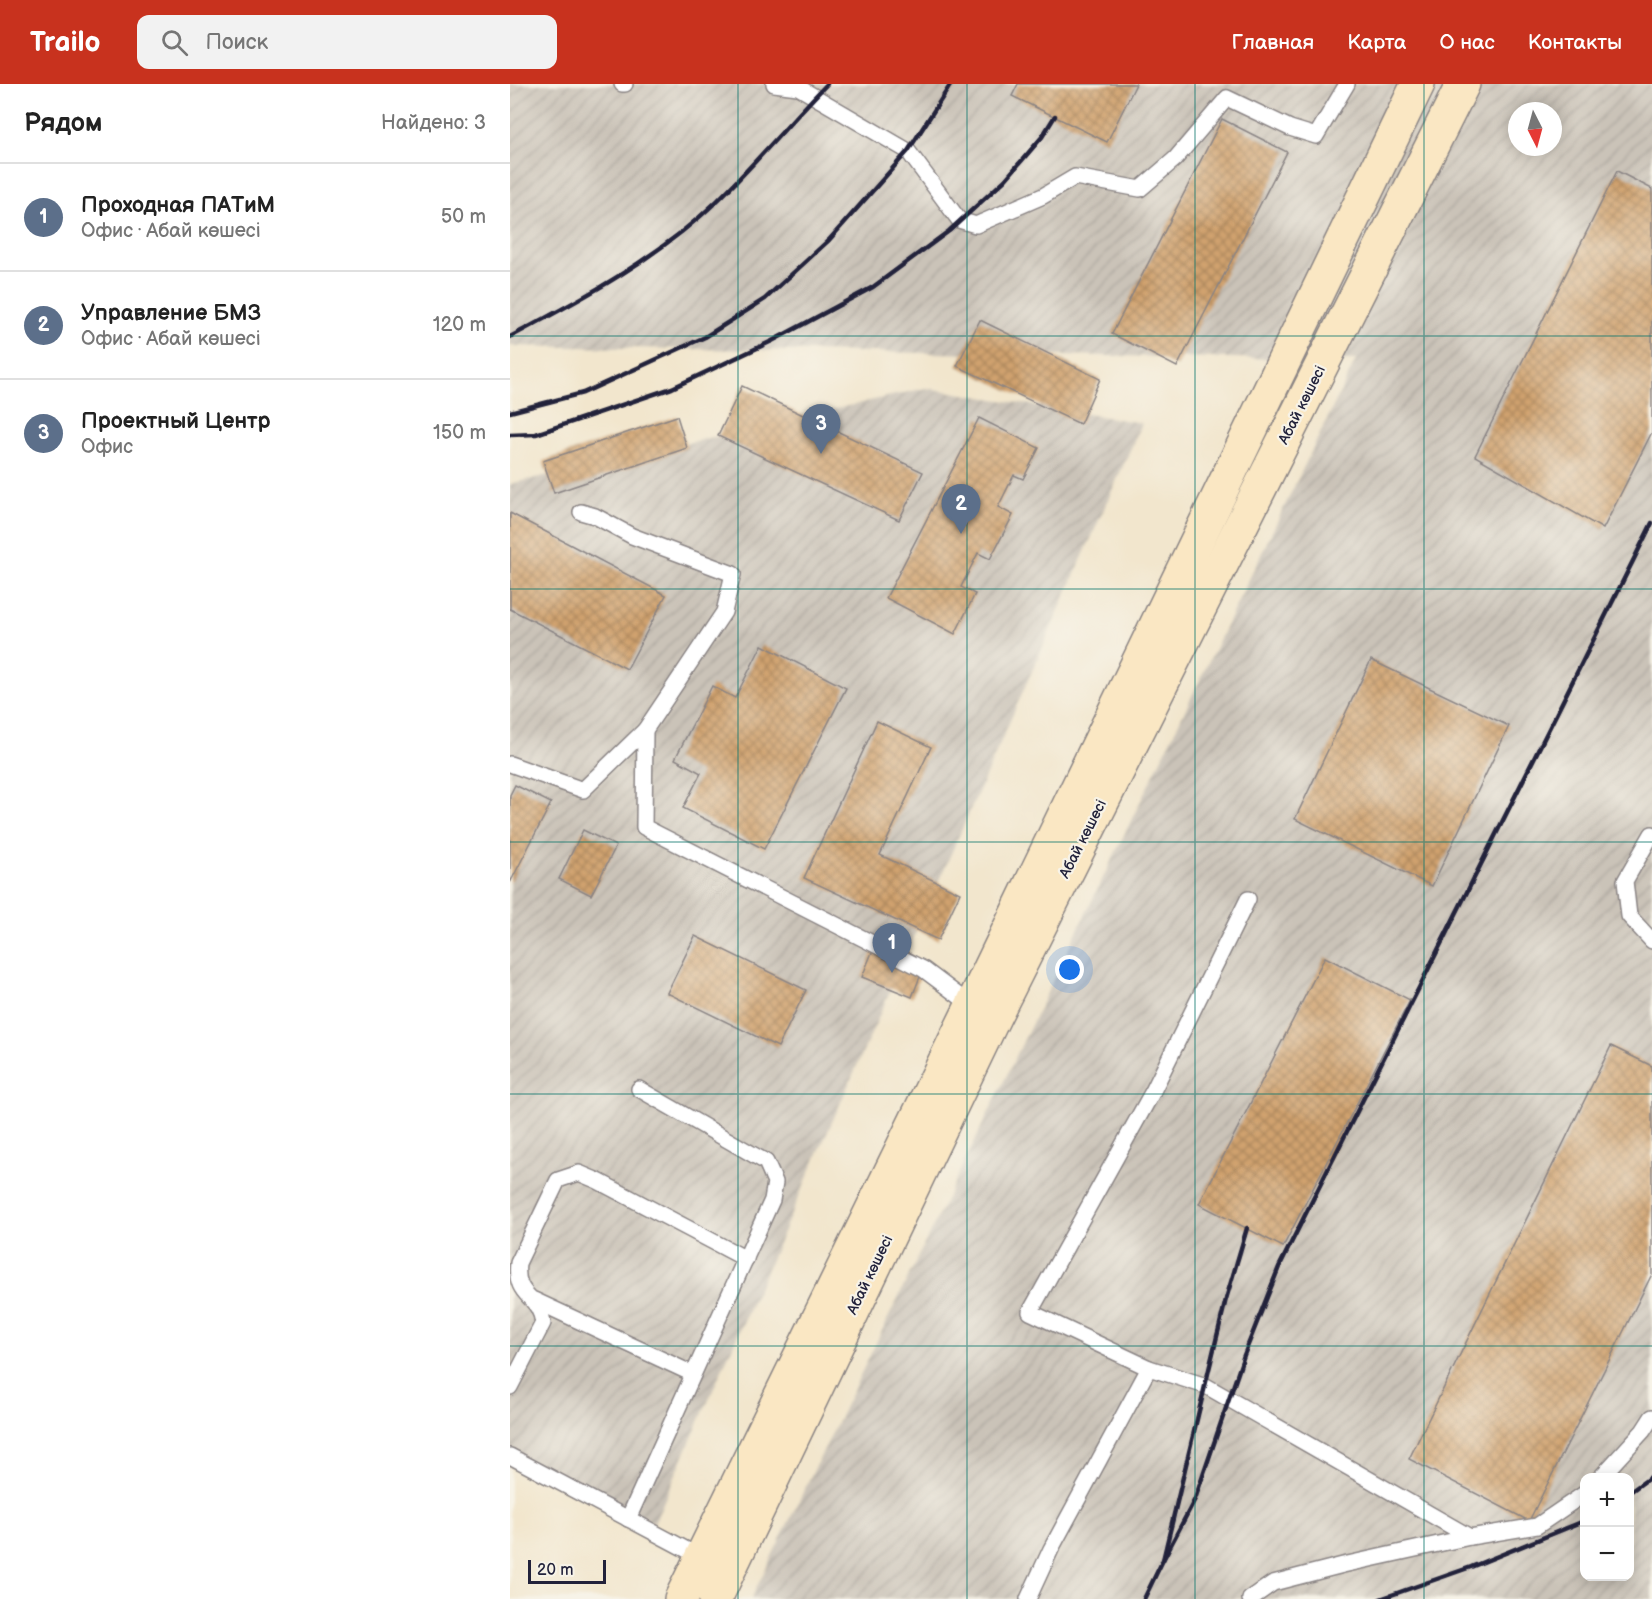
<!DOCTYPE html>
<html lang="ru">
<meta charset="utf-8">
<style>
body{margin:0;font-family:"Balsamiq Sans",sans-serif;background:#f2f2f2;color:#222}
.controls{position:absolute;right:18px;bottom:18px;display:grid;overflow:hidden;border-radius:12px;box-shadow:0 3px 15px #0003}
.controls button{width:54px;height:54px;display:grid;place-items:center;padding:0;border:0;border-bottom:2px solid #e0e0e0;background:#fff;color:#222;font:30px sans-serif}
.compass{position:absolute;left:998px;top:18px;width:54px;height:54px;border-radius:50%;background:#fff;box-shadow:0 3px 15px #0003;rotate:174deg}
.scale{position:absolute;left:18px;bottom:15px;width:78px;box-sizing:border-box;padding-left:6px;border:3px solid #22223b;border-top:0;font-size:16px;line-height:21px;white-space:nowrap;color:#22223b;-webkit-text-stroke:4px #f7f3e8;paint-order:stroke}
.you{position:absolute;left:560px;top:886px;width:21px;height:21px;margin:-15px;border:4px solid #fff;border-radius:50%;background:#1a73e8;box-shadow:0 0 0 9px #1a73e833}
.badge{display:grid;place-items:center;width:39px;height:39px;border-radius:50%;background:#c8321e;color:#fff;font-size:20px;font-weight:700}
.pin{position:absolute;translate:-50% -50px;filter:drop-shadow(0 2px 3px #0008)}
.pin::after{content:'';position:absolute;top:32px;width:21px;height:18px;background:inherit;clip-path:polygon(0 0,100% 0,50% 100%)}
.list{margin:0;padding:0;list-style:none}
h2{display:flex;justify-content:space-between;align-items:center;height:78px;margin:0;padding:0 24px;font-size:26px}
h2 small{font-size:20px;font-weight:400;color:#767676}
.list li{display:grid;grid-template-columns:39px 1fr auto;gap:18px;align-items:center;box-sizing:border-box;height:108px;padding:0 24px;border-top:2px solid #e0e0e0}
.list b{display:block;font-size:22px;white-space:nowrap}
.list p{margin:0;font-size:20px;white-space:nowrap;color:#767676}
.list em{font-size:20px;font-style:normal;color:#767676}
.icon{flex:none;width:33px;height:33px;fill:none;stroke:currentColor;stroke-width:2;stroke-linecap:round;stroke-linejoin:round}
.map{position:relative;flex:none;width:1142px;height:1515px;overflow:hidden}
header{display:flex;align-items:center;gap:36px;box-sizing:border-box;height:84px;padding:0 30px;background:#c8321e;color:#fff}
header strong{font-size:28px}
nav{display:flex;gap:33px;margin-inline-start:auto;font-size:21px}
.search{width:420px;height:54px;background:#f2f2f2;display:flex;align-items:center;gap:15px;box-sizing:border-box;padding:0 21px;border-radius:12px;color:#767676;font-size:22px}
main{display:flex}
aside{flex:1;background:#fff}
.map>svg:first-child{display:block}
.industrial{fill:url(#industrial-furrows);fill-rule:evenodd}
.building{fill:url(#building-cross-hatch)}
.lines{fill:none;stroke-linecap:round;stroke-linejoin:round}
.lane-casing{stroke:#8a8484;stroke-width:18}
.secondary-casing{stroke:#8a8484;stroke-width:36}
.lane{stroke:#fff;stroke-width:15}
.secondary{stroke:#fae7c3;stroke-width:33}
.rail{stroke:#22223b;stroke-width:4.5}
.grid{fill:none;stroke:#0f766e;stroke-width:1.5;stroke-opacity:0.55}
.labels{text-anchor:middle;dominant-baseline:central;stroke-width:4.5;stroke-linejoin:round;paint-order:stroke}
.street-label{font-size:15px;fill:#22223b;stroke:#f7f3e8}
</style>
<header>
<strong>Trailo</strong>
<div class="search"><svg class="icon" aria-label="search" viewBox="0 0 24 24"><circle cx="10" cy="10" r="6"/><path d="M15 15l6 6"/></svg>Поиск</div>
<nav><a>Главная</a><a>Карта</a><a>О нас</a><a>Контакты</a></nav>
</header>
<main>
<aside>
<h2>Рядом<small>Найдено: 3</small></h2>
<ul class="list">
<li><span class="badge" style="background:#5c6f8a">1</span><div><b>Проходная ПАТиМ</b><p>Офис · Абай көшесі</p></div><em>50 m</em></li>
<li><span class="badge" style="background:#5c6f8a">2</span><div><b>Управление БМЗ</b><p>Офис · Абай көшесі</p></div><em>120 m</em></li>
<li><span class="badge" style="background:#5c6f8a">3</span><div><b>Проектный Центр</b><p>Офис</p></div><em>150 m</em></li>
</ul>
</aside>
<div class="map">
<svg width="1142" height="1515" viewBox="0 0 1142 1515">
<defs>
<pattern id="industrial-furrows" width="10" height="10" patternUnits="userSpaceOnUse" patternTransform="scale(1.5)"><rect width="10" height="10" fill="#cac3b8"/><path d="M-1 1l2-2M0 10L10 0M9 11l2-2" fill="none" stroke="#ada79f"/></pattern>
<pattern id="building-cross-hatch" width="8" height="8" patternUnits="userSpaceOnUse" patternTransform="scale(1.5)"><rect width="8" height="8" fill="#d0a26e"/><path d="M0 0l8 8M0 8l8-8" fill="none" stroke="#a8845c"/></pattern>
</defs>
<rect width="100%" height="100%" fill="#f7f3e8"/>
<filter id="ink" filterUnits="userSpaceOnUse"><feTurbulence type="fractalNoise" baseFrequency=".0167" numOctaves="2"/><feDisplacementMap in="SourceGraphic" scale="12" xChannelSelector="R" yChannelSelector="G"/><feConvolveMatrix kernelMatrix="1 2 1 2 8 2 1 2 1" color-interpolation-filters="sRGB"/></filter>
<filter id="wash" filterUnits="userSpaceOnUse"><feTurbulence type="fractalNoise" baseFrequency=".008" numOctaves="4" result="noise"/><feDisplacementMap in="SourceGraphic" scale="24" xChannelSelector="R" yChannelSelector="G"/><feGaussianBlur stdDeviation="1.35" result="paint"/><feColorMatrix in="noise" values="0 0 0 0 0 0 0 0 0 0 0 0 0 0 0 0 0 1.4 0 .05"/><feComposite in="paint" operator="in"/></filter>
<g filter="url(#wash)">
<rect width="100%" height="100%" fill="#f2e6cd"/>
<g class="industrial">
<path d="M 0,0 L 1142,0 L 1142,1515 L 241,1515 L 846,276 L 0,262 ZM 1007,27 L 1043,27 L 1043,63 L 1007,63 ZM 1074,1394 L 1120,1394 L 1120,1492 L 1074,1492 Z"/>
<polygon points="416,304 632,339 144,1439 0,1382 0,400"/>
</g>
<g id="blocks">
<g class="building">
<polygon points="508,0 626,0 597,58 502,12"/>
<polygon points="712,35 777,68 667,283 602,250"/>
<polygon points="1107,87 1142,105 1142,348 1093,445 965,372"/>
<polygon points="470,236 590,295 570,340 447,282"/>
<polygon points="232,302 413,388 389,436 208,352"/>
<polygon points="167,332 177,364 44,409 33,377"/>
<polygon points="469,334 529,364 513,395 504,391 488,423 503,431 480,475 468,469 451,503 465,510 445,550 376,514"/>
<polygon points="0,429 156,511 117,585 0,525"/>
<polygon points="252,561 336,604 254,765 173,724 191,689 165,675 202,602 225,614"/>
<polygon points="861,576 999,642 922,802 785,735"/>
<polygon points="367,637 421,663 370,771 450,809 428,856 294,794"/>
<polygon points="5,701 41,719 0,799 0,711"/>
<polygon points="73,746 106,762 81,811 49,795"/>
<polygon points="185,852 296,906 268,963 157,909"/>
<polygon points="363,866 413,885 402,913 352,893"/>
<polygon points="815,873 900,916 773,1163 689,1120"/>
<polygon points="1101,962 1142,982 1142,1190 1019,1437 899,1375"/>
</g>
</g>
</g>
<g filter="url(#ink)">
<use href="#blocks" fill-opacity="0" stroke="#8a8484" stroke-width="1.5"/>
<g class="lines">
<defs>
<g id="lane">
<polyline points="112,0 115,0"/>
<polyline points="264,0 288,3 398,67 449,136 466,141 533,112 565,93 630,105 665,75 717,14 780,44 806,52 837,0"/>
<polyline points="71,428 85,432 122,452 223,490 214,528 135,646"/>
<polyline points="0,680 73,706 135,646 134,743 413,885 465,924"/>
<polyline points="1142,750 1115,797 1119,832 1142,857"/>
<polyline points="24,1216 183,1290"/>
<polyline points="639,1284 696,1302 960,1453"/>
<path d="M 0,1303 L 33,1239 C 29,1209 4,1215 8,1179 L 48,1096 L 69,1089 L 88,1097 L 236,1175"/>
<polyline points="0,1372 194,1475"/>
<polyline points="1090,1394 1133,1347 1142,1333"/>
<polyline points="118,1435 262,1116 265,1098 256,1078 129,1005"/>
<polyline points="518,1515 541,1465 639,1284 520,1228 643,1007 738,815"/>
<polyline points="740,1515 763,1499 833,1481 960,1453 1027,1442 1074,1410"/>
</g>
<g id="secondary">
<polyline points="171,1515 462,922 908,0"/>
<polyline points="205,1515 484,933 953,0"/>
</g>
</defs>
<use href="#lane" class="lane-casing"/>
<use href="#secondary" class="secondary-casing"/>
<use href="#lane" class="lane"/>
<use href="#secondary" class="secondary"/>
<g class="rail">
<path d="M 0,253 C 72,215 148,174 207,117 C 245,80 280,38 317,0"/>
<polyline points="0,328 73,309 195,253 255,215 319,156 398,67 441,0"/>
<polyline points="0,351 26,350 162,304 262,257 363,203 439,147 495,96 532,53 545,32"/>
<polyline points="1120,1408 1142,1392"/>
<polyline points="653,1476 685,1415 734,1271 769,1183 1142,439"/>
<polyline points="634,1515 653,1476 716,1215 737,1144"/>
<polyline points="870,1515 961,1483 1074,1437"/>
</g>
</g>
</g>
<path class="grid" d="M 228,0 L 228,1515M 457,0 L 457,1515M 685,0 L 685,1515M 914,0 L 914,1515M 0,252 L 1142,252M 0,505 L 1142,505M 0,758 L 1142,758M 0,1010 L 1142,1010M 0,1262 L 1142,1262"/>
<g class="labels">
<g class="street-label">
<text transform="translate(792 321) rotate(-63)">Абай көшесі</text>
<text transform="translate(573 755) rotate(-63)">Абай көшесі</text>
<text transform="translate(360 1191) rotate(-64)">Абай көшесі</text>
</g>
</g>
</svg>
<div class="controls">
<button>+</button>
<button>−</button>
</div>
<svg class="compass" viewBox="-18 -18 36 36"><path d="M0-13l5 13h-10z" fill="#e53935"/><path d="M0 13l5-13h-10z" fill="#767676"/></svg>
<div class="scale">20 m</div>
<div class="you"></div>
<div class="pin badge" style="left:382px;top:889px;background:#5c6f8a">1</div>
<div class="pin badge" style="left:451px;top:450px;background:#5c6f8a">2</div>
<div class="pin badge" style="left:311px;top:370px;background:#5c6f8a">3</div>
</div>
</main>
